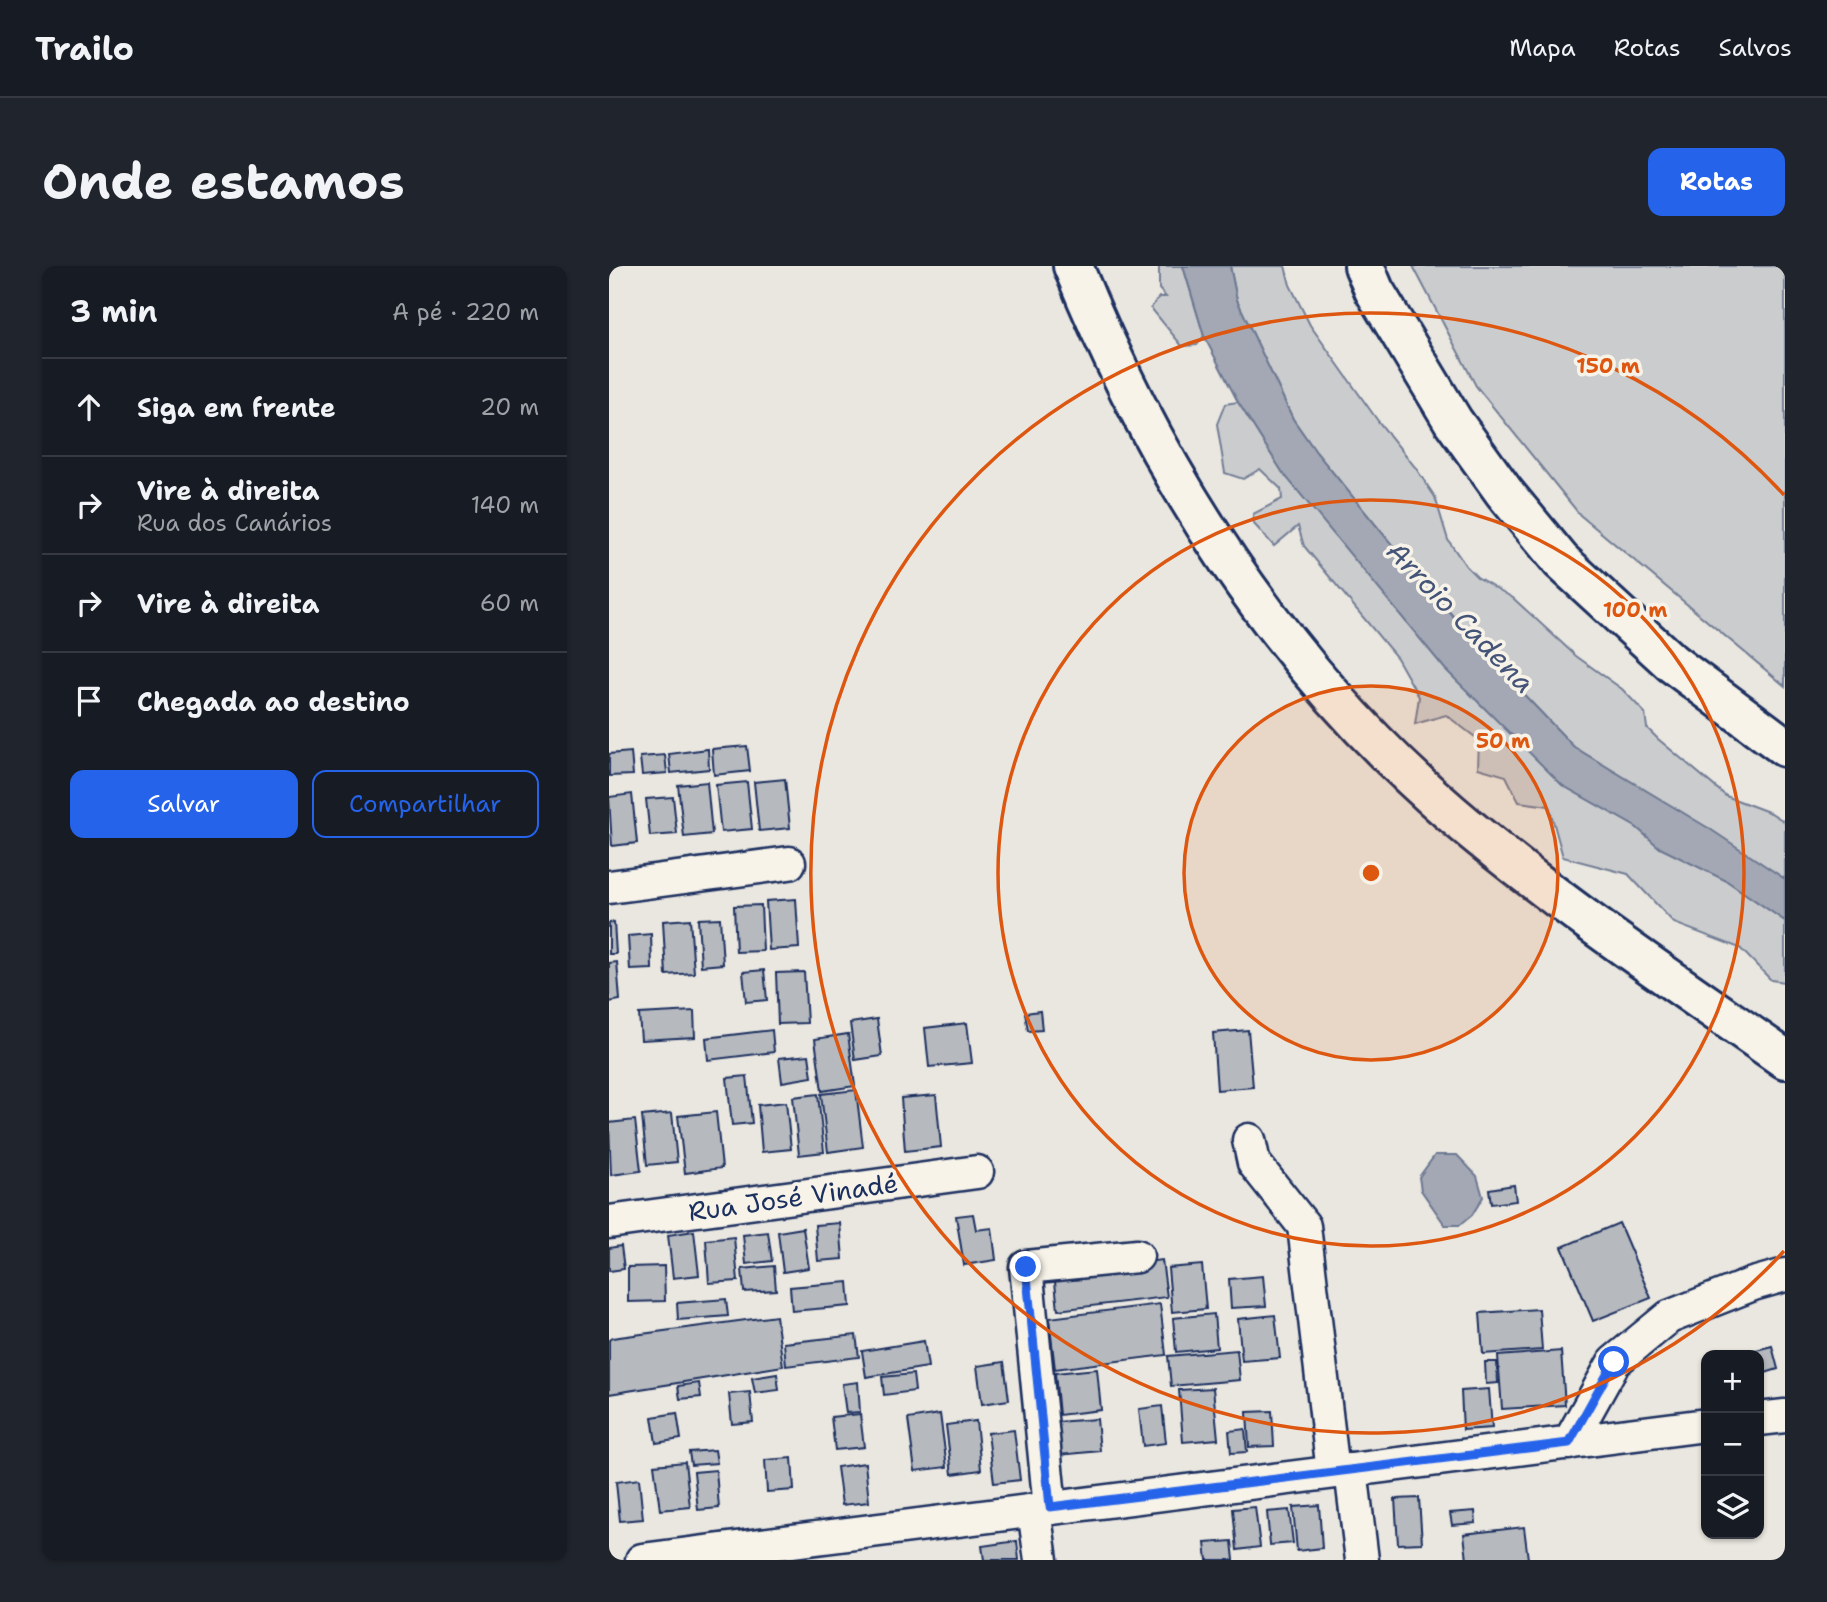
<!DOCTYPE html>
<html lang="pt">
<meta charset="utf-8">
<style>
body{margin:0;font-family:"Shantell Sans",sans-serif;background:#20242c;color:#f1f3f6}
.controls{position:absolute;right:21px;bottom:21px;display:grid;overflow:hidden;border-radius:14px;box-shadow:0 2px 5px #0004}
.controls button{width:63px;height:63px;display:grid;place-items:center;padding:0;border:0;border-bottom:2px solid #363941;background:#171b24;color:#f1f3f6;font:35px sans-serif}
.stop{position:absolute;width:21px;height:21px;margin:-16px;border:5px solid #2563eb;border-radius:50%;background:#fff}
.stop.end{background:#2563eb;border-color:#fff;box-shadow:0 2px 7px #0008}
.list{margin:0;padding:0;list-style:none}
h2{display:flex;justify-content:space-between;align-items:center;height:91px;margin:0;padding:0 28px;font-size:30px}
h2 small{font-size:23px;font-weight:400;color:#9ea1a6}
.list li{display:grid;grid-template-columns:46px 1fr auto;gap:21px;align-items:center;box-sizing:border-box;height:98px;padding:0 28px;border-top:2px solid #363941}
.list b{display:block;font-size:26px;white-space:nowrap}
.list p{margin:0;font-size:23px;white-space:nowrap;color:#9ea1a6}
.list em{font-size:23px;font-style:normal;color:#9ea1a6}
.actions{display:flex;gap:14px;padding:21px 28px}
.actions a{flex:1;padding:16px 0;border:2px solid #2563eb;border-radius:14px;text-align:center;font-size:24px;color:#2563eb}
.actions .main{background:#2563eb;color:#fff}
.icon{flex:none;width:38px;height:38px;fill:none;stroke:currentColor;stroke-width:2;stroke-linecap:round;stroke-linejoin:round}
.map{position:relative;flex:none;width:1176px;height:1294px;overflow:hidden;border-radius:14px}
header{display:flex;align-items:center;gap:42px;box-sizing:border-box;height:98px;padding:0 35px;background:#171b24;border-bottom:2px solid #363941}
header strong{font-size:33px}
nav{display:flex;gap:38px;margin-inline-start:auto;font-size:24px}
.intro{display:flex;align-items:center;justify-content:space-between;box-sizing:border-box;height:168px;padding:0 42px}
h1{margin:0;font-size:49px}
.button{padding:18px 32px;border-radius:14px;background:#2563eb;color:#fff;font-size:24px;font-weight:700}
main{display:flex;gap:42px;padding:0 42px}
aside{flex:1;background:#171b24;border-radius:14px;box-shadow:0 2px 5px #0004}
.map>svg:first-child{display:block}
.green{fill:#cbcccd;stroke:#737e96;stroke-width:2}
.water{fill:#a3a8b4;stroke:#6d7892;stroke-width:2}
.building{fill:#b6babf;stroke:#1b2f5e;stroke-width:2}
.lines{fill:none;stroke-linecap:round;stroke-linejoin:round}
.minor-casing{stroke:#1b2f5e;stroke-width:37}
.major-casing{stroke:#1b2f5e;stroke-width:44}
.minor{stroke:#f7f3e8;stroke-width:32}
.major{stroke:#f7f3e8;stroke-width:38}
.route{stroke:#2563eb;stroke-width:9}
.ring{fill:none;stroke:#de5710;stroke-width:3.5}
.labels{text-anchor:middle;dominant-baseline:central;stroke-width:7;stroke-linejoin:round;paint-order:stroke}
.street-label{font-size:26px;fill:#1b2f5e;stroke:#f7f3e8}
.water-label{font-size:28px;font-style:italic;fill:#445378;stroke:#f7f3e8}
.centre{fill:#de5710;stroke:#f7f3e8;stroke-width:3.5}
.ring-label{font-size:21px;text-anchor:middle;font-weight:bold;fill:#de5710;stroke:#f7f3e8;stroke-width:7;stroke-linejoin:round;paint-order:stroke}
</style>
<header>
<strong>Trailo</strong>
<nav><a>Mapa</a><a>Rotas</a><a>Salvos</a></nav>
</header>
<div class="intro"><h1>Onde estamos</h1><a class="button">Rotas</a></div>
<main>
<aside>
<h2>3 min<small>A pé · 220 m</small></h2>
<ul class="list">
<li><svg class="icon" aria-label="ahead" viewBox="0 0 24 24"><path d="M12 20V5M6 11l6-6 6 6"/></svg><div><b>Siga em frente</b></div><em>20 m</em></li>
<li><svg class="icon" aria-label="right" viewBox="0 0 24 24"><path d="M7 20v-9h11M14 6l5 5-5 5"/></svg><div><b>Vire à direita</b><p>Rua dos Canários</p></div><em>140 m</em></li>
<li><svg class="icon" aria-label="right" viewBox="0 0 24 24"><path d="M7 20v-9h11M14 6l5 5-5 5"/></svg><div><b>Vire à direita</b></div><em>60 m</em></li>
<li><svg class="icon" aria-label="arrive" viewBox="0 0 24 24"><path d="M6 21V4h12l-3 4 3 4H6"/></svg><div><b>Chegada ao destino</b></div></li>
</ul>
<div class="actions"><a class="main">Salvar</a><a>Compartilhar</a></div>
</aside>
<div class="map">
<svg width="1176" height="1294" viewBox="0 0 1176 1294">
<rect width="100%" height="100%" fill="#eae7e0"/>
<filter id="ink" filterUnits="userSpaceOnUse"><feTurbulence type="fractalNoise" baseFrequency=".0143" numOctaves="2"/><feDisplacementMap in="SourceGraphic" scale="14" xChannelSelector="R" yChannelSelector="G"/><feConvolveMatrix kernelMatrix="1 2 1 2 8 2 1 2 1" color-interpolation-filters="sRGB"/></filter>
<g filter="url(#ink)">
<g class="green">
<polygon points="550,0 574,0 595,70 588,79 573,80 542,42 550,31 557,31 550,23"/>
<polygon points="621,0 676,0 681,19 701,59 769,155 806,201 826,231 839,274 857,300 868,311 904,332 967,390 1013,423 1036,447 1038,462 1049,473 1117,530 1162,547 1176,556 1176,613 965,481 880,392 793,291 707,186 684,153 628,34"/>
<polygon points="804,0 1176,0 1176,420 971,249 867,120"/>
<polygon points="629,136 674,207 953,519 1027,561 1051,582 1118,615 1176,655 1176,716 1162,714 1131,682 1065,657 1019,608 954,591 940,540 910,536 897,510 869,502 870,474 837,449 806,458 810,431 788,392 695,280 689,260 665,280 645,258 644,248 673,233 672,223 651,203 634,213 616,207 608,158 616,138"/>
</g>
<g class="water">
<polygon points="574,0 621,0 628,34 684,153 707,186 793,291 880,392 965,481 1101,563 1176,613 1176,655 1118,615 1051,582 1027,561 953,519 836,403 674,207 629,136 595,70"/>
<polygon points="826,889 848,889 868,910 874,931 863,949 851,959 836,959 812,924 810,911"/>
</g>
<g class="building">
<polygon points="138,480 141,505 105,509 103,483"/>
<polygon points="99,483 100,503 62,507 60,488"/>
<polygon points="22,486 24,509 0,510 0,488"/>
<polygon points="56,489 58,507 33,509 31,491"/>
<polygon points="176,513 181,562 150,565 145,516"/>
<polygon points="98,516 103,568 75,571 69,519"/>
<polygon points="138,516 143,563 112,566 107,519"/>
<polygon points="23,528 28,577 3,580 0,531"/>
<polygon points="64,531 68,568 41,570 37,533"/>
<polygon points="187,633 190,682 160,684 157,635"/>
<polygon points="152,639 154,685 127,686 125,640"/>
<polygon points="111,652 114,698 92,700 89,653"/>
<polygon points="81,653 85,707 57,709 54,655"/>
<polygon points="5,656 7,688 0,688 0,657"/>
<polygon points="42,668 43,703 21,704 19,670"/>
<polygon points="8,696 11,734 0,736 0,697"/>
<polygon points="155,704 158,734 137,736 134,706"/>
<polygon points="195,706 198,757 169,758 167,707"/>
<polygon points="85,745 86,771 32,774 30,748"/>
<polygon points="431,745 433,764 419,765 416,747"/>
<polygon points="268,753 273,790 246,794 241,757"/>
<polygon points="358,757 363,797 320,801 316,762"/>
<polygon points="163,764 165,786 99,794 97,772"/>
<polygon points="639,764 644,821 608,824 604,767"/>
<polygon points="239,768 246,820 213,825 206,773"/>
<polygon points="200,789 203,811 173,816 170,792"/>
<polygon points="138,810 143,857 123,859 118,812"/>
<polygon points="247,824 254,881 219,886 212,828"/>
<polygon points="209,828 215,886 190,889 184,831"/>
<polygon points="327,829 332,881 296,885 292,832"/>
<polygon points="177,836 182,883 153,886 149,839"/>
<polygon points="107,846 113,902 76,907 69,850"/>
<polygon points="63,847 68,896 38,899 33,850"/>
<polygon points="26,854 32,905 2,909 0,857"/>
<polygon points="905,919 907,935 882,938 880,923"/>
<polygon points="364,948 367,964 383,962 387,994 355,999 347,950"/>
<polygon points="231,957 234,993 209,995 206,959"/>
<polygon points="1010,957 1042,1032 984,1055 953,981"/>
<polygon points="194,962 200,1002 174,1006 169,966"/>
<polygon points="85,965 90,1009 64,1012 59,969"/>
<polygon points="159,966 163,995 137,998 134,969"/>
<polygon points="125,971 129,1015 100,1017 97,974"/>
<polygon points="12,980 15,1003 0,1005 0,982"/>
<polygon points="553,994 558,1031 449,1044 445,1007"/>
<polygon points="593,999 597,1043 563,1046 559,1002"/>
<polygon points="55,1000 56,1035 19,1036 19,1001"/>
<polygon points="165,1000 167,1024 135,1026 133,1003"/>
<polygon points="654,1010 657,1040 622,1042 620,1013"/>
<polygon points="239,1016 241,1040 183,1045 181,1021"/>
<polygon points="117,1033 119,1050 69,1054 68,1037"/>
<polygon points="551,1038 557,1089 446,1103 440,1052"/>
<polygon points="930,1043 933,1084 874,1088 871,1047"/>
<polygon points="605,1048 608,1082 567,1086 564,1052"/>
<polygon points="666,1049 671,1092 633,1095 629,1053"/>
<polygon points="167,1050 174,1100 0,1128 0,1074 3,1072"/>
<polygon points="247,1069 250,1091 177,1100 175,1077"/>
<polygon points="315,1075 319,1101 257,1111 253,1085"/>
<polygon points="1163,1080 1169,1103 1150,1109 1150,1089 1136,1089 1135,1087"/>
<polygon points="628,1084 631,1114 562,1120 559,1090"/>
<polygon points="952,1085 956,1139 893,1143 889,1090"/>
<polygon points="395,1096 400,1134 373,1138 368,1100"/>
<polygon points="876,1096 888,1096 889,1117 877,1118"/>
<polygon points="488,1103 492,1144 450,1149 446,1107"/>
<polygon points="168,1108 170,1124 146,1127 143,1112"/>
<polygon points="304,1108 306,1125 275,1129 273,1111"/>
<polygon points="249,1116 251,1146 237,1147 233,1118"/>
<polygon points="90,1117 92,1131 71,1133 69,1120"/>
<polygon points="604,1122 609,1173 574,1176 570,1124"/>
<polygon points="880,1123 883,1162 854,1164 852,1125"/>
<polygon points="141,1126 144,1156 123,1158 120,1128"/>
<polygon points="553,1140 557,1177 534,1180 530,1143"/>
<polygon points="663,1145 665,1180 640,1181 638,1146"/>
<polygon points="68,1147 72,1173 47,1177 43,1151"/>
<polygon points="251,1148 255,1181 226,1184 222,1151"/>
<polygon points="331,1148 338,1201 306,1205 299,1153"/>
<polygon points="488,1153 491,1185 450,1189 447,1156"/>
<polygon points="367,1155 372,1204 343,1208 337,1159"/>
<polygon points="636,1163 638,1186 622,1187 620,1165"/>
<polygon points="405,1164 411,1214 385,1217 379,1167"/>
<polygon points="106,1184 108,1197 82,1199 80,1186"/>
<polygon points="183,1192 185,1224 158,1226 156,1194"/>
<polygon points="76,1196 81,1241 51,1244 45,1199"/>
<polygon points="256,1197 260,1236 233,1239 228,1201"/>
<polygon points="107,1204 110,1242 89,1244 85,1206"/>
<polygon points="30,1213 34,1253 11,1255 7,1216"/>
<polygon points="810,1232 813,1277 789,1278 786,1233"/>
<polygon points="710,1239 713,1282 688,1285 684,1241"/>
<polygon points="646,1241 651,1281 628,1284 624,1243"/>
<polygon points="680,1244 684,1277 661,1279 658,1246"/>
<polygon points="866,1245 867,1257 843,1259 841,1247"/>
<polygon points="915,1261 919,1293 858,1294 855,1268"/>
<polygon points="408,1275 410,1294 375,1294 373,1280"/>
<polygon points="623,1275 625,1294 598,1294 596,1277"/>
</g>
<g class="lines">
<defs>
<g id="minor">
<polyline points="0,621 180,597"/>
<polyline points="640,874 645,897 695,960 724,1206"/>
<polyline points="0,956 368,906"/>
<polyline points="1150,1153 1176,1150"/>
<polyline points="960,1177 1005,1096 1060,1051 1144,1018 1176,1009"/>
<polyline points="742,1204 753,1294"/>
<polyline points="441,1242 417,1001 528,990"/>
<polyline points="425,1244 432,1294"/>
<polyline points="33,1294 1097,1159"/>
</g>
<g id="major">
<path d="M 464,0 C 548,208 671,400 842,547 C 947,637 1063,714 1176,793"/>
<polyline points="755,0 765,24 844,155 895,226 952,295 1063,397 1176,481"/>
</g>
</defs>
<use href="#minor" class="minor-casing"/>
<use href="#major" class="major-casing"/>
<use href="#minor" class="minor"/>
<use href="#major" class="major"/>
</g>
</g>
<g class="lines" filter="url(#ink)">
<polyline class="route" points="417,1001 441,1241 960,1177 1005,1096"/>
</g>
<circle cx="762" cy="607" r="187" fill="#de5710" fill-opacity=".12"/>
<g class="ring">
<circle cx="762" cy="607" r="187"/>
<circle cx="762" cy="607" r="373"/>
<path d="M1175 985A560 560 0 1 1 1175 229"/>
</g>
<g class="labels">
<g class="street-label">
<text transform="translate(184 931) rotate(-8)">Rua José Vinadé</text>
</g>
<g class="water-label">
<text transform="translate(852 351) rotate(46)">Arroio Cadena</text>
</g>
</g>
<circle cx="762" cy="607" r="10" class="centre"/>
<g class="ring-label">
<text x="999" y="107">150 m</text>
<text x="1026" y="351">100 m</text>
<text x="894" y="482">50 m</text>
</g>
</svg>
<div class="controls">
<button>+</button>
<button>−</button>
<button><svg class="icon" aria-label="layers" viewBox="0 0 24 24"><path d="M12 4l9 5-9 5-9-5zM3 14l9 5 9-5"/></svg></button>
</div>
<div class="stop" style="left:1005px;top:1096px"></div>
<div class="stop end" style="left:417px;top:1001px"></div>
</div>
</main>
